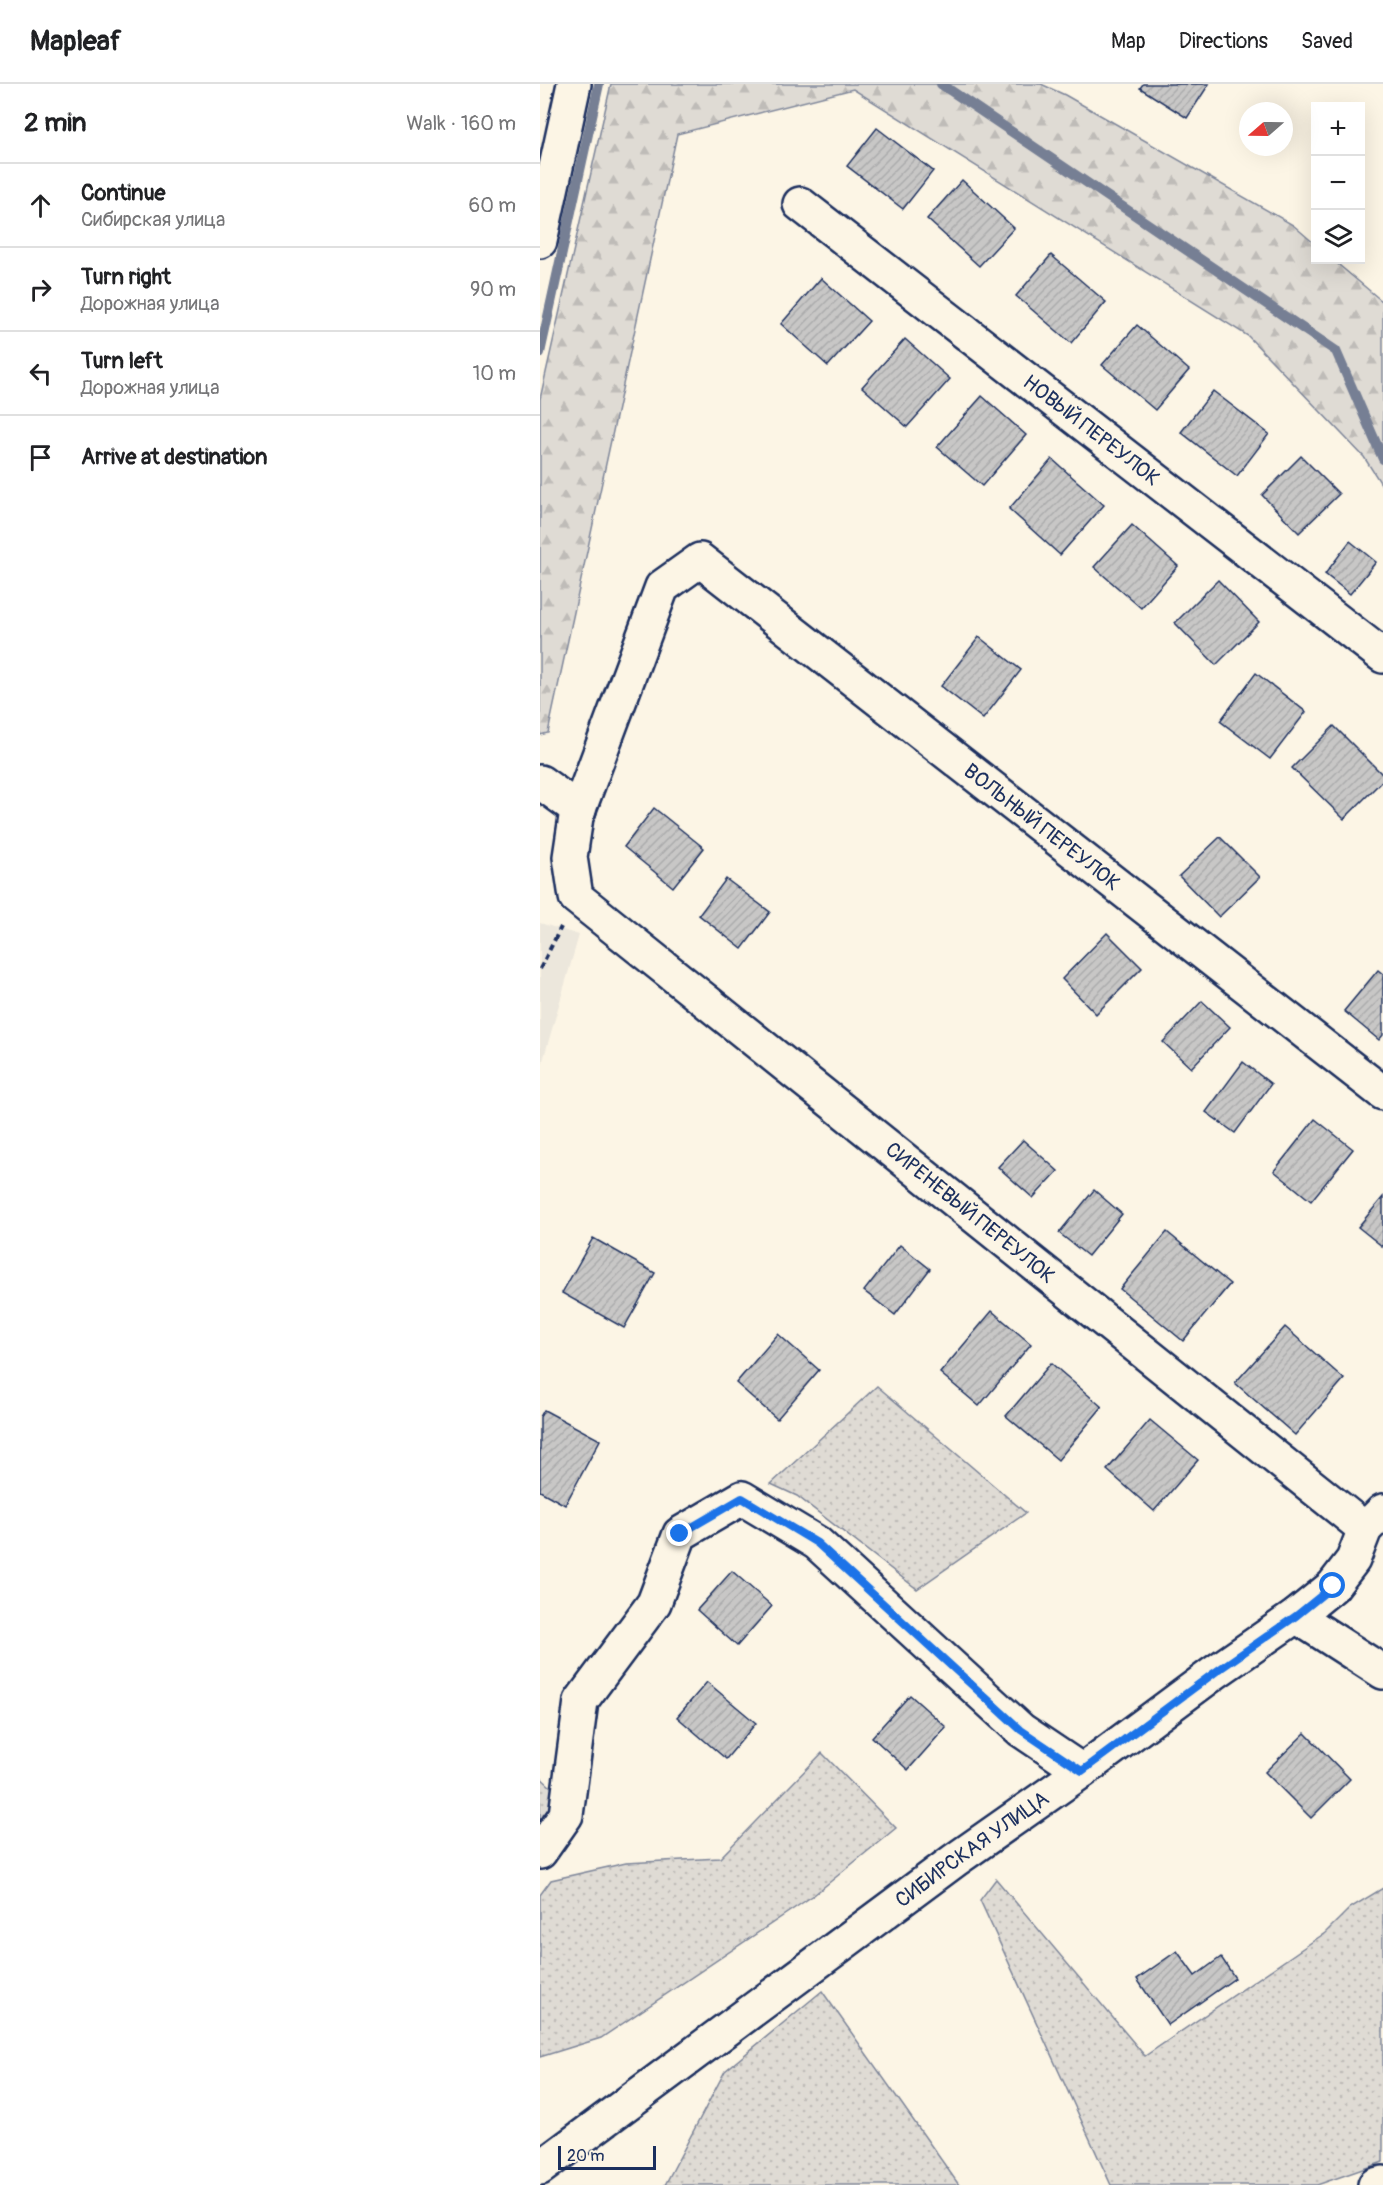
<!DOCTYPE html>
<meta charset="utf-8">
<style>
body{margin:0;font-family:Pangolin,sans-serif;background:#f6f6f6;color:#202124}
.controls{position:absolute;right:18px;top:18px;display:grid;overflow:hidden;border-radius:0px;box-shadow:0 6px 24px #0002}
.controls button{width:54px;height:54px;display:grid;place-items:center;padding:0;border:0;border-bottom:2px solid #e0e0e0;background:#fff;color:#202124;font:30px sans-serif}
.compass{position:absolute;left:699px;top:18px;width:54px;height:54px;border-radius:50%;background:#fff;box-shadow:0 6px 24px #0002;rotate:250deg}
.scale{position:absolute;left:18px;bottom:15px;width:98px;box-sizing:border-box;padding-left:6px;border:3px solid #1b2f5e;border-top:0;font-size:16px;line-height:21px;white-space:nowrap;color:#1b2f5e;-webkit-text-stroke:4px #fcf5e5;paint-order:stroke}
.stop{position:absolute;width:18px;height:18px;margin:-14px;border:4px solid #1a73e8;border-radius:50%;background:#fff}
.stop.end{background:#1a73e8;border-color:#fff;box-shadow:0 2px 6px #0008}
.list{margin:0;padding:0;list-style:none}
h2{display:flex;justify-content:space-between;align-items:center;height:78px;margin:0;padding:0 24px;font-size:26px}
h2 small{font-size:20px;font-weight:400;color:#757577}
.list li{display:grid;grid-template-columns:39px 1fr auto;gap:18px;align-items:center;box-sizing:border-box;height:84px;padding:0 24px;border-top:2px solid #e0e0e0}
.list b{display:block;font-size:22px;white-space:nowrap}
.list p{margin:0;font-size:20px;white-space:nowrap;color:#757577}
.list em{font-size:20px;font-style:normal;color:#757577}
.icon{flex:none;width:33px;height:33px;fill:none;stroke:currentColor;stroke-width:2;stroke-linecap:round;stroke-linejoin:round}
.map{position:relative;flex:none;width:843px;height:2101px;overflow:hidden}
header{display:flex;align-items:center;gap:36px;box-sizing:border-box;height:84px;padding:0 30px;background:#fff;border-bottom:2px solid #e0e0e0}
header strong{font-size:28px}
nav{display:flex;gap:33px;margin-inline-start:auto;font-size:21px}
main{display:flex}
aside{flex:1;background:#fff}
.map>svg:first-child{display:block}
.built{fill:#ece7dc}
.grass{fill:url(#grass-dots);stroke:#7d8599;stroke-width:1.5}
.forest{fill:url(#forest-firs);stroke:#7d8599;stroke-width:1.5}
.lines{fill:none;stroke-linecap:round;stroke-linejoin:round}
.stream{stroke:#767f94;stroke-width:10}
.building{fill:url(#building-hatch);stroke:#1b2f5e;stroke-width:1.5}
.minor-casing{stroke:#1b2f5e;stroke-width:38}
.major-casing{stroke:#1b2f5e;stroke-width:38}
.path{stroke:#1b2f5e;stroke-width:4;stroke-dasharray:6 4.5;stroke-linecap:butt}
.minor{stroke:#fcf5e5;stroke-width:33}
.major{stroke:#fcf5e5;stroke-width:33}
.route{stroke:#1a73e8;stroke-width:8}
.labels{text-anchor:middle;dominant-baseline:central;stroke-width:4.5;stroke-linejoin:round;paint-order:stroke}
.street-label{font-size:21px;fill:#1b2f5e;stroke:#fcf5e5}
</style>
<header>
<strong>Mapleaf</strong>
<nav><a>Map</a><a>Directions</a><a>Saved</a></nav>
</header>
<main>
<aside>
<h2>2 min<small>Walk · 160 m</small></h2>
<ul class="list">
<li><svg class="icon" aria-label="ahead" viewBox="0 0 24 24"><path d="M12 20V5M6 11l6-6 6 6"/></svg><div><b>Continue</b><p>Сибирская улица</p></div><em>60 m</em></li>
<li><svg class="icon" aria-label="right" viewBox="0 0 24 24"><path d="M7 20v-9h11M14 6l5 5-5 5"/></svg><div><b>Turn right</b><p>Дорожная улица</p></div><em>90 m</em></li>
<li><svg class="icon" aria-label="left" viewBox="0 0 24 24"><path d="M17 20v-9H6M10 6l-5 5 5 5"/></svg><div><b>Turn left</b><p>Дорожная улица</p></div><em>10 m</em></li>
<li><svg class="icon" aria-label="arrive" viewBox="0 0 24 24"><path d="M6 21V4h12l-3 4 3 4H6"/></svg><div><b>Arrive at destination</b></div></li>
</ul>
</aside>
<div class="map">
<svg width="843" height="2101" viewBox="0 0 843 2101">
<defs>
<pattern id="grass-dots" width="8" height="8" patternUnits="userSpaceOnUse" patternTransform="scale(1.5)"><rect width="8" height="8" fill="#dfdbd4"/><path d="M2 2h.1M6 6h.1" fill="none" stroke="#bfbcb8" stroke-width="1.8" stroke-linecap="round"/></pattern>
<pattern id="forest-firs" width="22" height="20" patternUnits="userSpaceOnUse" patternTransform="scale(1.5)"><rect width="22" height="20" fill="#dfdbd4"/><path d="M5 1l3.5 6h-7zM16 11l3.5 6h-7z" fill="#bfbcb8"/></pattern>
<pattern id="building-hatch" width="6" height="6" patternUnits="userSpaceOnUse" patternTransform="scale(1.5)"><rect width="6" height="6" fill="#c8c7c6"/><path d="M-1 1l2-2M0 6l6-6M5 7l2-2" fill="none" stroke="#ababac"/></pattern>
</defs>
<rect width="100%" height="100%" fill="#fcf5e5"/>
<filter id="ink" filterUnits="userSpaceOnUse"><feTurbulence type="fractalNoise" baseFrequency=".0167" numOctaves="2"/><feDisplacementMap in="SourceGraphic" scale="12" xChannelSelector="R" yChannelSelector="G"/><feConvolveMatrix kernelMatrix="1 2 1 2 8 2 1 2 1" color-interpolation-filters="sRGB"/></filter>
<g filter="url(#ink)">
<polygon class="built" points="0,839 39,851 0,987"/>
<g class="grass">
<polygon points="337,1302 486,1429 377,1505 257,1412 231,1400"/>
<polygon points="282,1669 356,1744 274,1811 61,1954 0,1973 0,1811 11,1796 86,1779 180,1774"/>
<polygon points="0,1693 21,1712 0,1740"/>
<polygon points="456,1795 605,1972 785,1849 810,1824 843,1804 843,2078 777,2101 571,2101 440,1816"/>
<polygon points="282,1907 419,2101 125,2101 185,1987"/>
</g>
<polygon class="forest" points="71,0 501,0 525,11 753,141 775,160 776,176 793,176 843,218 843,403 824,373 708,252 313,5 137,50 8,649 0,651 0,315"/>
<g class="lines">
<g class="stream">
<polyline points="401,0 796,267 843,375"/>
<polyline points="0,269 59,0"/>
</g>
</g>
<g class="building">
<polygon points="603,0 669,0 647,34 600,4"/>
<polygon points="337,44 393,87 363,125 307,82"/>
<polygon points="422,96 474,144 439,182 387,135"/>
<polygon points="511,171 566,218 531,259 476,212"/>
<polygon points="281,194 329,237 288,282 241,240"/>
<polygon points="597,241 649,286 615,326 562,281"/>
<polygon points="365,255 410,295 367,343 322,303"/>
<polygon points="673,307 729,350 697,392 641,348"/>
<polygon points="442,312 486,351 442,402 397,363"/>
<polygon points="761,372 799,410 759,449 722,411"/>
<polygon points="512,375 564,421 520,471 469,425"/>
<polygon points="592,441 638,482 601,524 554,483"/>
<polygon points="810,457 836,478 810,510 785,490"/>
<polygon points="678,496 719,538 676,581 635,539"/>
<polygon points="439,553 481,586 443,635 401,602"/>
<polygon points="716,589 766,628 730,675 680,637"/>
<polygon points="794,642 843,691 843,696 804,735 752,684"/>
<polygon points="114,724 164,764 133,803 84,763"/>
<polygon points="680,753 720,793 679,833 639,792"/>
<polygon points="186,795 230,828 202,865 159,831"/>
<polygon points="567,849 602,884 556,930 522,895"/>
<polygon points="838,886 843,890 843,951 839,956 804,927"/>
<polygon points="662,917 690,943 651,984 623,958"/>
<polygon points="703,978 731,1000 695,1049 666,1028"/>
<polygon points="775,1035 813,1065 771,1117 734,1087"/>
<polygon points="483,1056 518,1087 493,1114 458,1083"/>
<polygon points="554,1106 582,1130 548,1172 519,1149"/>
<polygon points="843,1113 843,1163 818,1143"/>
<polygon points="627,1148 690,1200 643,1257 580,1205"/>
<polygon points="53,1154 115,1189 84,1244 22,1209"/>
<polygon points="360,1161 390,1185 355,1231 324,1207"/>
<polygon points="452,1227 491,1260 439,1322 400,1289"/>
<polygon points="745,1243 804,1295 755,1351 695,1299"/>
<polygon points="238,1250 279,1286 237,1335 196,1299"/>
<polygon points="511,1279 562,1323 518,1376 466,1332"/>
<polygon points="4,1326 60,1356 25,1421 0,1407 0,1333"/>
<polygon points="610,1336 658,1376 614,1427 567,1386"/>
<polygon points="192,1487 232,1522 197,1562 157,1526"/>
<polygon points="167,1598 216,1639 186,1675 137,1633"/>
<polygon points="370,1611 406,1643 368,1686 332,1653"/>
<polygon points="765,1649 810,1695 771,1734 725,1688"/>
<polygon points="637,1867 655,1892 681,1873 695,1894 628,1941 597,1895"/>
</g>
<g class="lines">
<defs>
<g id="minor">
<path id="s1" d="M 260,120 L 843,572"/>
<polyline points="0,698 39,726"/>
<path id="s2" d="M 825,1445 L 36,813 L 30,773 L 36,733 L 122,503 L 160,476 L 843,1009"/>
<polyline points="756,1532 843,1588"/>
<polyline points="0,1768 26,1731 41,1617 114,1519 140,1450 202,1414 277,1459 481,1646 542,1687"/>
<path id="s3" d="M 0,2084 L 415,1776 L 542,1687 L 674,1589 L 756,1532 L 793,1502 L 813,1476 L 825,1445 L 843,1427"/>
<polyline points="835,2101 843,2099"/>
</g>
<polyline id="major" points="0,157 34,0"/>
</defs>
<use href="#minor" class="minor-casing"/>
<use href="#major" class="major-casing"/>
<polyline class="path" points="0,885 21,843"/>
<use href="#minor" class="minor"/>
<use href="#major" class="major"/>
</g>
</g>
<g class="lines" filter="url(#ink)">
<polyline class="route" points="140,1450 202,1414 277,1459 481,1646 542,1687 674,1589 756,1532 793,1502"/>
</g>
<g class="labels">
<g class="street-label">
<text stroke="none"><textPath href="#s1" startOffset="369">НОВЫЙ ПЕРЕУЛОК</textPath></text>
<text stroke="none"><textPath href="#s2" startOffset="1818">ВОЛЬНЫЙ ПЕРЕУЛОК</textPath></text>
<text transform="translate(430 1129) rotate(39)">СИРЕНЕВЫЙ ПЕРЕУЛОК</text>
<text stroke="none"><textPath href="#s3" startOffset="537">СИБИРСКАЯ УЛИЦА</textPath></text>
</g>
</g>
</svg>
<div class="controls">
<button>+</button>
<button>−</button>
<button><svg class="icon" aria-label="layers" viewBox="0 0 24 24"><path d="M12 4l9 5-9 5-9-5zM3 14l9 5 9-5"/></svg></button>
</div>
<svg class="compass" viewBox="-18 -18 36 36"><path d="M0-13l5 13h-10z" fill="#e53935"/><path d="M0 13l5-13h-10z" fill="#757577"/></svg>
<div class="scale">20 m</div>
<div class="stop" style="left:793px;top:1502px"></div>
<div class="stop end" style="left:140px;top:1450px"></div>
</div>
</main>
